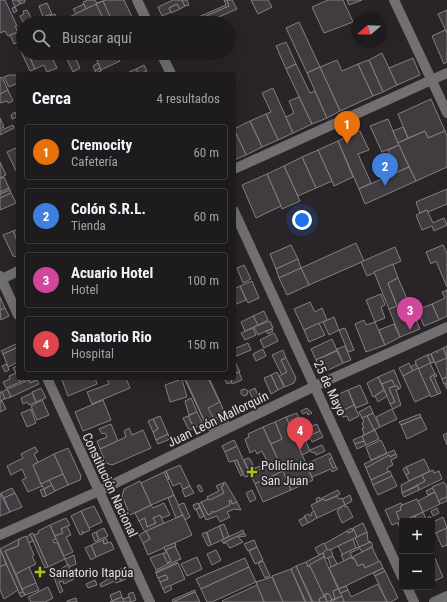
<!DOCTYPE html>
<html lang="es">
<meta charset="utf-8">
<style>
body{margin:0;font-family:"Roboto Condensed",sans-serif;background:#262427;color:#f1f3f6}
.controls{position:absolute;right:12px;bottom:12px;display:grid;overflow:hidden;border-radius:4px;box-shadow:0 4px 16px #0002}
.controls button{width:36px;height:36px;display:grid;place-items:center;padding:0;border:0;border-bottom:1px solid #3c393c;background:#1e1b1e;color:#f1f3f6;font:20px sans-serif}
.compass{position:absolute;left:351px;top:12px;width:36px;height:36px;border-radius:50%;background:#1e1b1e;box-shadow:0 4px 16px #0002;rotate:251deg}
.you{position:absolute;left:302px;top:220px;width:14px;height:14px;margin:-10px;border:3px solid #fff;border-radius:50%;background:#1a73e8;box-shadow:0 0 0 6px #1a73e833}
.badge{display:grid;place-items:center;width:26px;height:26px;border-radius:50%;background:#acc610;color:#fff;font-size:13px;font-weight:700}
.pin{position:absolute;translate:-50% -33px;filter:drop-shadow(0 1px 2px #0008)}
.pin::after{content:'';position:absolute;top:21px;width:14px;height:12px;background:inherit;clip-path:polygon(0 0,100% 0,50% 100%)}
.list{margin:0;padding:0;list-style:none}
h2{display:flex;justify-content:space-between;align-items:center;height:52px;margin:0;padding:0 16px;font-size:17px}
h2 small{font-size:13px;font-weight:400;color:#a1a1a4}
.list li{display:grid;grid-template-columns:26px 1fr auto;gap:12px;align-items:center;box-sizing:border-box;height:56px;margin:0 8px 8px;padding:0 8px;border:1px solid #3c393c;border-radius:4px}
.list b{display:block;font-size:15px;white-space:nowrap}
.list p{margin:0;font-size:13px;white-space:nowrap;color:#a1a1a4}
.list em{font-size:13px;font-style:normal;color:#a1a1a4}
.icon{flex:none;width:22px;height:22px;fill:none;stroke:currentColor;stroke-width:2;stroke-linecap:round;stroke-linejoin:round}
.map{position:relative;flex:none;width:447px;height:602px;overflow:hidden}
.search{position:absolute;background:#1e1b1e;box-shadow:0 4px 16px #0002;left:16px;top:16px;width:220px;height:44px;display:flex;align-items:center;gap:10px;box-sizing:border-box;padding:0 14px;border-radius:22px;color:#a1a1a4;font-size:15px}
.panel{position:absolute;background:#1e1b1e;box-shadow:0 4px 16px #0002;left:16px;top:72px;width:220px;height:308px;border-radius:4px}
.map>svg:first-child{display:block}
.building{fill:#403c40;stroke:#837f83}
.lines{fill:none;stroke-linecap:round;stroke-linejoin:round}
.minor{stroke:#716f71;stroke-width:10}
.poi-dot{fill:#acc610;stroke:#282428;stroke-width:1.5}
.labels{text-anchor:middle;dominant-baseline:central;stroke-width:3.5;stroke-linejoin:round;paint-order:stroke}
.street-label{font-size:13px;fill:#e0dee0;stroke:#282428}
.poi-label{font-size:13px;fill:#e0dee0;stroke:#282428;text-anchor:start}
</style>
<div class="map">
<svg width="447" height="602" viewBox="0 0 447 602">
<rect width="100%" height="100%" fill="#282428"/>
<g class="building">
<polygon points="0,0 5,0 17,26 15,26 18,32 8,36 5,31 0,33"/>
<polygon points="12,0 18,0 20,4 15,7"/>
<polygon points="19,0 25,0 25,2 21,4"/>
<polygon points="88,0 95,0 97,3 103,1 86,9 83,2"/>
<polygon points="106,0 124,0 134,21 129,23 113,23 103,1"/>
<polygon points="173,0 182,0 185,6 180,9 177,4 169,8 171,12 162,16 158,7"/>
<polygon points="182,0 187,0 189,5 185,6"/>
<polygon points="224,0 227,0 229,6 195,21 194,19 226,5"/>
<polygon points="227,0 232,0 237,9 205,23 195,23 195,21 229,6"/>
<polygon points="251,0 268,0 272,7 258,14"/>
<polygon points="328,0 343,0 353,22 324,33 312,7"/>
<polygon points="347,0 362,0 349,5"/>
<polygon points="103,1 113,23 94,22 103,18 96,4"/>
<polygon points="47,3 52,14 43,17 39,6"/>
<polygon points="84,4 86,9 76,14 73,9"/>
<polygon points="96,4 103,18 94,23 59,23 59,22"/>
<polygon points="177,4 180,9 171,13 169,8"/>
<polygon points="15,7 17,11 14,13 12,8"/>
<polygon points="27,10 31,18 23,22 20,16 24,14 23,11"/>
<polygon points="447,10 447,33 438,14"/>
<polygon points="55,14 59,23 37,23 36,21"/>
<polygon points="40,16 41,19 36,21 35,18"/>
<polygon points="34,17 37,23 33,23 31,18"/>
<polygon points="189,18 192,23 176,23"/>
<polygon points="299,22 320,67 307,73 286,28"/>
<polygon points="21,30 23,34 20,36 18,32"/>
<polygon points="445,30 447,33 447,62 444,64 432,36"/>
<polygon points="18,32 22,40 14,44 10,35"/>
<polygon points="286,42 296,64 286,69 276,46"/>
<polygon points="23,45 23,53 28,53 35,69 30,71 19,47"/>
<polygon points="28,53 50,53 57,68 47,72 44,65 35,69"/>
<polygon points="73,53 80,68 73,72 65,55"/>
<polygon points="81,53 95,53 84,58"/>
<polygon points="95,53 111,53 96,60 93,54"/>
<polygon points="111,53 117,53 120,61 101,70 97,60"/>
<polygon points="382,53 397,85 383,92 369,60"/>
<polygon points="413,58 420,75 397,85 389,68"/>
<polygon points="337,60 342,71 358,64 373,96 340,111 320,67"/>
<polygon points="369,60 383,92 373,96 358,64"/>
<polygon points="98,63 100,68 95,71 93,66"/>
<polygon points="296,64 310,93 315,91 327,118 312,124 286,69"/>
<polygon points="144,65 147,71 139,74 136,69"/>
<polygon points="320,67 340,111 327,118 307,73"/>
<polygon points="100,68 101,71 96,73 95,71"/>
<polygon points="136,69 139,74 125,74"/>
<polygon points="9,75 15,75 18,78 18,83 9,87 4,77"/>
<polygon points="2,77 8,90 0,94 0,78"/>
<polygon points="273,88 293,133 278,140 266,114 271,112 262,93"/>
<polygon points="8,90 13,101 8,103 7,101 0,103 0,94"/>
<polygon points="299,97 312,124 293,133 286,117 294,113 289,101"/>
<polygon points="431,99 445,131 428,138 425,131 408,138 398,114"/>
<polygon points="15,112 17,117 12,119 11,115"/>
<polygon points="266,114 278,140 262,147 250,121"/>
<polygon points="0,118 4,127 0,129"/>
<polygon points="388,119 399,145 382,152 370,126"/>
<polygon points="250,121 262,147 246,155 234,129"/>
<polygon points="13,125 14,128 0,135 0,131"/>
<polygon points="403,127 408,138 398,143 393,131"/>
<polygon points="234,129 246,155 234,160"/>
<polygon points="360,131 369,150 358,154 371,183 359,189 338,141"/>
<polygon points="425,131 428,138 445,131 447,136 447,167 416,181 398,143"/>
<polygon points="338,141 353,177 334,186 318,150"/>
<polygon points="399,145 409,167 397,172 388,150"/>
<polygon points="18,147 18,170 16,171 7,152"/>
<polygon points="318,150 332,181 316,188 302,157"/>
<polygon points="302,157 316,188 298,196 284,166"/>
<polygon points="0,162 6,175 0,178"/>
<polygon points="284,166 300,201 282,209 267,174"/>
<polygon points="409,167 416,181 365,204 359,189"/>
<polygon points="267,174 281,206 256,218 242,185"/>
<polygon points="4,177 9,188 0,193 0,179"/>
<polygon points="9,188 10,190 0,194 0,192"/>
<polygon points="447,189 447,204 428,212 427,210 420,213 416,202"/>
<polygon points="10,190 11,193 0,198 0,194"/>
<polygon points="11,193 16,203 0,210 0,198"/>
<polygon points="427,210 433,223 444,218 447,225 434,231 432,226 422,230 416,215"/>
<polygon points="18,229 18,243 13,231"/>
<polygon points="13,231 18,243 18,257 13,256 3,235"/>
<polygon points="356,243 364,261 309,285 301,268"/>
<polygon points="291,245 298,259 276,269 270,254"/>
<polygon points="443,245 447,253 447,287 436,261 431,264 426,252"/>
<polygon points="395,247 401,261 367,276 361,262"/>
<polygon points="298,259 301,268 279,278 276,269"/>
<polygon points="393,264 398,278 388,283 397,306 389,309 374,272"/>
<polygon points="244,265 251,279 243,283 237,268"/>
<polygon points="301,268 309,285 287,295 279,278"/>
<polygon points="398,278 420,329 400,337 389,309 397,306 388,283"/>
<polygon points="252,281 259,298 248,303 240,286"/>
<polygon points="240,286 246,300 234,305 234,289"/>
<polygon points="447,290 447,316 439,320 432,304 445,298 442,292"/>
<polygon points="381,294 385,305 381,307 385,318 375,322 366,300"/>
<polygon points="0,297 5,308 0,310"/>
<polygon points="310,302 315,312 322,308 327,320 304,330 294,309"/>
<polygon points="432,304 439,320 424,326 417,310"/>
<polygon points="5,308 9,316 1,320 0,310"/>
<polygon points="264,311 268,320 258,325 253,316"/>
<polygon points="253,316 258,325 245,331 241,322"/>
<polygon points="334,317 339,330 329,335 323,322"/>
<polygon points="364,320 366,325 375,322 385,345 366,352 355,324"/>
<polygon points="270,321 273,328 258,335 254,327"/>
<polygon points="319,323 325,335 309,342 304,330"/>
<polygon points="394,324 400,337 385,345 379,330"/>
<polygon points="253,328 256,335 245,340 241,333"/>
<polygon points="345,328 354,350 348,352 339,330"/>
<polygon points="272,329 273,331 268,334 266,331"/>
<polygon points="274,333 278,341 264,348 260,340"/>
<polygon points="332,339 337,350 316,360 311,349"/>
<polygon points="18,343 18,347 3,354 1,351"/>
<polygon points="248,343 251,350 234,357 234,349"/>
<polygon points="345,346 351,360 343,363 337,349"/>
<polygon points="447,346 447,357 443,348"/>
<polygon points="18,347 18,362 8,367 3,354"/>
<polygon points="443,348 447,358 435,363 431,354 436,351 437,353 437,351"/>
<polygon points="263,349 266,356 256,361 253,354"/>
<polygon points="283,350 286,358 281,360 287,372 282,375 272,355"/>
<polygon points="337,351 343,363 326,371 320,369 316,360"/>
<polygon points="431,354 434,362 431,363 427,355"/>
<polygon points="427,355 431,363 418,369 415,361"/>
<polygon points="286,358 296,378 294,383 285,387 279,376 287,372 281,360"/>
<polygon points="447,358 447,377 442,379 435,363"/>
<polygon points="234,360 240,372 234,374"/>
<polygon points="409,363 413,371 403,376 399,368"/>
<polygon points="430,363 435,374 430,377 438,394 431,397 418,369"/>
<polygon points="7,364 9,370 5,372 2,366"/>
<polygon points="416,364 418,368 413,371 411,367"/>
<polygon points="18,365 18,372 16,373 13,368"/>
<polygon points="418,368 430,395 415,402 403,376"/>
<polygon points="394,370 401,387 399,389 397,386 395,387 392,380 382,384 378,377"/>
<polygon points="18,372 18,378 30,378 20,382 16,373"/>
<polygon points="239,372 242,380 232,384 230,378 234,378 234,374"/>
<polygon points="277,372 284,387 278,390 271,375"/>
<polygon points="16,373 20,382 6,388 3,382 10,379 9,376"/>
<polygon points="436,374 437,376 434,377 441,393 438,394 430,377"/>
<polygon points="271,375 278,390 271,394 264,378"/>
<polygon points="378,377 384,390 373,397 367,383"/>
<polygon points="447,377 447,389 445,385 446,383 444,384 442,379"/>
<polygon points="36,378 37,380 30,383 29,380"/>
<polygon points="67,378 95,378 97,384 68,396 62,380"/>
<polygon points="107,378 126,378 130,388 92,404 87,392 109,384"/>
<polygon points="184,378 209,378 220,402 208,408 214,419 205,423"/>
<polygon points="185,378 208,378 229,422 209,431"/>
<polygon points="224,378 230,378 232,382 227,384"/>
<polygon points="182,379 187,397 170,402 165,385"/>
<polygon points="29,380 30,383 37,380 39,384 11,397 7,389"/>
<polygon points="392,380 395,386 389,388 395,402 390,404 382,384"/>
<polygon points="360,385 368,403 356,408 348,390"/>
<polygon points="395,386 397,386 399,389 396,390 401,405 393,409 390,404 395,402 389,388"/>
<polygon points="41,388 46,398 36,402 32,392"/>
<polygon points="255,388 259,399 254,401 249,391"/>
<polygon points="7,389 11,397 5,399 2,392"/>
<polygon points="245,389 248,391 247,395 244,396 241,394 241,390"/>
<polygon points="348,390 354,405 340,412 336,401 337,395"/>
<polygon points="384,390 387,396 378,402 375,396"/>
<polygon points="0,392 2,392 5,399 0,401"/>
<polygon points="32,393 36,402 29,405 27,402 23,404 21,398"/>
<polygon points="191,398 197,412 189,415 185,401"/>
<polygon points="42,400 49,415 37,420 31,406"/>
<polygon points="103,400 111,420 83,431 75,412"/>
<polygon points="2,401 6,409 0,412 0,402"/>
<polygon points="220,402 225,414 214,419 208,408"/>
<polygon points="354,405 359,416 349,421 347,416 343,417 340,412"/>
<polygon points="370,406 373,413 362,418 359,412"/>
<polygon points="307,408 312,413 308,415 307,412 303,414 301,411"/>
<polygon points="31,409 36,423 27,427 21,413"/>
<polygon points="392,409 397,419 380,427 376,417"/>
<polygon points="197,412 203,424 194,428 188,416"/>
<polygon points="297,413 299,419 289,424 286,417"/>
<polygon points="373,413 380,427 374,430 367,416"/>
<polygon points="420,414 421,417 401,425 399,422"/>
<polygon points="160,416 168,434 156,440 153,432 158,429 153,419"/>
<polygon points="188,416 194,428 189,430 183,418"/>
<polygon points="367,416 374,430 364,435 362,428 364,428 362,423 364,422 362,418"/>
<polygon points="286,417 313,480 291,490 271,444 282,439 275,422"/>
<polygon points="421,417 427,429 407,439 401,425"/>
<polygon points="153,419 158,429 153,432 148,421"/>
<polygon points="299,419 301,422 298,424 310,451 302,455 289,424"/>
<polygon points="275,422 282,439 271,444 263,427"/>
<polygon points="111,424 118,441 100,449 97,441 107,437 105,433 102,434 99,429"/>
<polygon points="317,424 320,431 310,436 306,428"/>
<polygon points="263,427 283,471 255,484 244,460 248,458 250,459 256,471 269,465 262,451 257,454 255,450 250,453 245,439 249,437 248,434"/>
<polygon points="129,428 132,435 143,430 151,448 112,465 106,463 100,449 126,437 124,431"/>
<polygon points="375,430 379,439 366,445 362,436"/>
<polygon points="320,431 323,437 312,442 309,436"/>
<polygon points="447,433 447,445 443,435"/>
<polygon points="168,434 170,439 158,444 156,440"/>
<polygon points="362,436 364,441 355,444 353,440"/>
<polygon points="234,440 237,446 225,452 222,446"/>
<polygon points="381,440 387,453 371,460 366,447"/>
<polygon points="364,441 366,445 357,449 355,444"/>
<polygon points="322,445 325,451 316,455 315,452 312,453 310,450"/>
<polygon points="237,446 249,472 247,473 248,476 245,477 237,460 229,462 225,452"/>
<polygon points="35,447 38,452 34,454 38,462 33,465 42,486 28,492 22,480 26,478 22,469 11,475 7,466 23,458 21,454"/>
<polygon points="68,448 81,476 80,480 68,485 54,454"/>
<polygon points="394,450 396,454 390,457 389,455 366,468 364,464"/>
<polygon points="330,453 332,458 329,459 333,468 336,467 338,469 332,472 331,469 312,477 306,464"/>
<polygon points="54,454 63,474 41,484 33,465"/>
<polygon points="396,454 397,457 391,460 393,465 387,468 388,472 371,480 366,468 389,455 390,457"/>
<polygon points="332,458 336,467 333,468 329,459"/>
<polygon points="424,459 430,471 409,481 406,475 409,473 406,467"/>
<polygon points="237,460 243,475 241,476 234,461"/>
<polygon points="180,465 190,486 183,489 180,483 173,486 166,471"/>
<polygon points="260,466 261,469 256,471 255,468"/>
<polygon points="406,467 409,473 406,475 403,469"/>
<polygon points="433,470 434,473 439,471 442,479 419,490 417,485 425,481 422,475"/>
<polygon points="166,471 169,479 167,480 164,472"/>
<polygon points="283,471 291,490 263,502 255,484"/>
<polygon points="390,471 392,476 373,485 371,480"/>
<polygon points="164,472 174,495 151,505 141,483"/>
<polygon points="63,474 68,485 55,491 49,480"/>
<polygon points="422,475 425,481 402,493 401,485"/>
<polygon points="392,476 397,486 378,495 373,485"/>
<polygon points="49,480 52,485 44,489 41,484"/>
<polygon points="140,481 151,505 130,515 122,496 124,489"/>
<polygon points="225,482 237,502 232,504 231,500 229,501 230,505 215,512 211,512 212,513 208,515 201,502 224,493 221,487 224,485 223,483"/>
<polygon points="444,482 447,487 447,497 439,502 432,487"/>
<polygon points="223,483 224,485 221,487 224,493 210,500 208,499 207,497 219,491 216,486"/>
<polygon points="52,485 55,491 46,496 44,489"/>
<polygon points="200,485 203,491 200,492 197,486"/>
<polygon points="190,486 194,493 185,497 182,490"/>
<polygon points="418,486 419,490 404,497 402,493"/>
<polygon points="12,488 15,493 4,498 1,493"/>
<polygon points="432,488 435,492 428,495 426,491"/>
<polygon points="44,489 46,496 43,497 40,490"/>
<polygon points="252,490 256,499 250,502 246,493"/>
<polygon points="338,490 340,494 325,501 324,499 317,502 316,499 319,497 320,499"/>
<polygon points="435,492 440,504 423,512 418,501"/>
<polygon points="0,493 10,512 0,516"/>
<polygon points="15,493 22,507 10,512 4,498"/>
<polygon points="174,495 183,515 176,518 168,498"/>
<polygon points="350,495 352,501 345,505 342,499"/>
<polygon points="337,496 339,499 342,498 345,505 317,518 311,505 324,499 325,501"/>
<polygon points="447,497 447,501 440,504 439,502 441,499"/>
<polygon points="417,499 423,512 400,522 396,512 401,510 400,507 402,505"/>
<polygon points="231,500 232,504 237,502 241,510 234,509 227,512 230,517 220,522 217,516 206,520 199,504 201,502 208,515 212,513 211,512 215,512 230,505 229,501"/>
<polygon points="164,503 170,515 162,518 160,515 153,518 156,523 147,527 145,518 139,521 135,513 151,505 153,508"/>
<polygon points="184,503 190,517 185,520 178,505"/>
<polygon points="198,503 200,508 195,510 193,505"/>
<polygon points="401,503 402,506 400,507 401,510 396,512 400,522 392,525 385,510"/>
<polygon points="344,505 345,507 347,506 353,517 342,523 337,511"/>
<polygon points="94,506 102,522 89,528 81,511"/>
<polygon points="200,508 204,516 200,518 196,509"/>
<polygon points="437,508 439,513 433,516 431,511"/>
<polygon points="81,511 90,530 84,533 82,531 83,534 80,535 71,516"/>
<polygon points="314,511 317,518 308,523 304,516 309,514 310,516 312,515 311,513"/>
<polygon points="423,512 427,521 417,521 415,516"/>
<polygon points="160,515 164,523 145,532 139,521 145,518 147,527 156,523 153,518"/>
<polygon points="183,515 192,535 148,555 143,543 150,539 146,531"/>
<polygon points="415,516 417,521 404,521"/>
<polygon points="430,516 433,522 443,517 447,528 433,534 432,521 427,521 426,519"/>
<polygon points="305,517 308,523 302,526 299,520"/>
<polygon points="66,518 70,525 61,529 63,533 55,536 50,525"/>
<polygon points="402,522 402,532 398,524"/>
<polygon points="363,523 367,532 357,537 353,528"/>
<polygon points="224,524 229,536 224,539 219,526"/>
<polygon points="50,525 56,539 53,540 54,543 57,542 65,559 48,567 34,535 39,533 38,531"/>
<polygon points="67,526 71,535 66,537 73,552 64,556 55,536 63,533 61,529"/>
<polygon points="219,526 224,539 211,545 207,532"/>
<polygon points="104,528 108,536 99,540 96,532"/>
<polygon points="351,528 353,531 348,533 347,531"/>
<polygon points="353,528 357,537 328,551 324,544 347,531 348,533 353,531"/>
<polygon points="447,528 447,545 442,547 436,533"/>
<polygon points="243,530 244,533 223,543 222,540"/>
<polygon points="146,531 150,539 143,543 139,535"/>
<polygon points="96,532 99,540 95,542 92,534"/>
<polygon points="206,532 211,545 208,546 202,534"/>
<polygon points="367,532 368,541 371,542 359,547 355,538"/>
<polygon points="33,533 48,567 45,568 30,534"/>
<polygon points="244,533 246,536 238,537 243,542 230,548 226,543 223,543"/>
<polygon points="30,534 33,541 28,543 26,538"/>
<polygon points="26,536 34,555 32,556 36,564 16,574 5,551 18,546 19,539"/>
<polygon points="106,538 108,543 104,544 103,540"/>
<polygon points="19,539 18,546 5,551 23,592 19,593 0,549"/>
<polygon points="353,539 356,548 343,555 338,546"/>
<polygon points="103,540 104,544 111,542 114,549 96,557 91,545"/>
<polygon points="254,540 257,547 248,551 244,544"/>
<polygon points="371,542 373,546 362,552 359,547"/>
<polygon points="175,543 176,546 166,550 171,561 167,563 163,553 166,553 164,547"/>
<polygon points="324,543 328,551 319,555 315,548"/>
<polygon points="91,545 96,557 91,560 85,548"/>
<polygon points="175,546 181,559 168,564 167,563 171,561 166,550"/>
<polygon points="257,547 263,560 255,564 249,551"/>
<polygon points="358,547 359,549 350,553 352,557 344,561 341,555"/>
<polygon points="372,547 379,562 365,568 363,564 358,566 354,558 352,559 352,557"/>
<polygon points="0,549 6,564 0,567"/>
<circle cx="328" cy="554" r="4.5"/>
<polygon points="216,550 221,560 212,565 207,554"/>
<polygon points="163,553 168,564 156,570 150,558"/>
<polygon points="323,553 324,557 308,567 306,562"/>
<polygon points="74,555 76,564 69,567 65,559"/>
<polygon points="333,556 337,564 331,567 328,558"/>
<polygon points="197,557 202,569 187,576 181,564"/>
<polygon points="324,557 338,589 333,591 335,599 332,600 327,593 324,596 309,565"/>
<polygon points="352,557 352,559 354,558 358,566 363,564 365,568 380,561 383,568 339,589 329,568"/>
<polygon points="245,558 249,567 201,589 196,579"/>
<polygon points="435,558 443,577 432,582 432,559"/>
<polygon points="263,561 270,576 265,578 258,563"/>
<polygon points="177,562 178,563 156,573 155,572"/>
<polygon points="306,562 308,567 310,566 324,596 319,599 320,602 313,602 296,566"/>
<polygon points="178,563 185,579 163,589 160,582 168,579 166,575 158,578 156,573"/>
<polygon points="6,564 18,590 4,599 0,590 0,567"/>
<polygon points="68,564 74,579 64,584 63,581 59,582 63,591 60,593 53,575"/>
<polygon points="296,566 312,602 306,602 291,569"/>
<polygon points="29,567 36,583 22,589 16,574"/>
<polygon points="249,567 256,582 212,602 207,602 201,589"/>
<polygon points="122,568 126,579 121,581 116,571"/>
<polygon points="383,568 385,571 375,576 373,573"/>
<polygon points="291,569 305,602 283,602 272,576"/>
<polygon points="116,571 121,581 116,583 111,573"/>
<polygon points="385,571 398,598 391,602 387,602 375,576"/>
<polygon points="166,575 168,579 160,582 158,578"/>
<polygon points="113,576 115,581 101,587 100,584"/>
<polygon points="272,577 283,602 264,602 257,585 256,582"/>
<polygon points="95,580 97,585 88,588 86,584"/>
<polygon points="36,583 39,590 25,595 22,589"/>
<polygon points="378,584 387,602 344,602 340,593 348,590 351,597"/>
<polygon points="170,585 172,589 165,593 163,589"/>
<polygon points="257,585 264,602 223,602 222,601"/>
<polygon points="346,586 348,590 340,593 339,589"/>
<polygon points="48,587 53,598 45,602 31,602 28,597"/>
<polygon points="338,589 342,596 327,602 325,594 329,594 332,600 335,599 333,591"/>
<polygon points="195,590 195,592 173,602 172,600"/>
<polygon points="120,591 122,597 112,601 110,595"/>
<polygon points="23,592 25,595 21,597 19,593"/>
<polygon points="133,592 136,600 131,602 128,594"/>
<polygon points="195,592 200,602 173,602"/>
<polygon points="324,596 327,602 320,602 319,599"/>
<polygon points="342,596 344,602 330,602"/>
<polygon points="122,597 124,602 110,602 112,601"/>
<polygon points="129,597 131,602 124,602 123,599"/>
<polygon points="76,598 77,602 67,602 67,601"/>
</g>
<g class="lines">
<g class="minor">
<polyline points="137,0 148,23"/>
<polyline points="394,0 447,113"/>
<polyline points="161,53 171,74"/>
<polyline points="234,169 447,73"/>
<polyline points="234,211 402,577"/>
<polyline points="0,276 18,315"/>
<polyline points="0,280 18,271"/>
<polyline points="47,378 150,602"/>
<polyline points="0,535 99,491 315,386 447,327"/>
<polyline points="407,587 414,602"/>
<polyline points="434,602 447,596"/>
</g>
</g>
<g class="poi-dot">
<path d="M250 466h4v4h4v4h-4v4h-4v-4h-4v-4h4z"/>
<path d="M38 566h4v4h4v4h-4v4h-4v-4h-4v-4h4z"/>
</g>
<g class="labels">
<g class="street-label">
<text transform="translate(330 388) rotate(65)">25 de Mayo</text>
<text transform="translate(218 419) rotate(-26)">Juan León Mallorquín</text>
<text transform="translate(110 485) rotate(65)">Constitución Nacional</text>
</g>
<g class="poi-label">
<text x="261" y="465">Policlínica<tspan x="261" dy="15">San Juan</tspan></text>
<text x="49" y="572">Sanatorio Itapúa</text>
</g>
</g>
</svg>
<div class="controls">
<button>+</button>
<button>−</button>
</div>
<svg class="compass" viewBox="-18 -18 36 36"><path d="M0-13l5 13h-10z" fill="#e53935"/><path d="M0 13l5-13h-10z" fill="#a1a1a4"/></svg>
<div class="you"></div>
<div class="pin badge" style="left:347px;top:144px;background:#e8710a">1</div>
<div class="pin badge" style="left:385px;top:186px;background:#3f7fe0">2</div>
<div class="pin badge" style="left:410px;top:330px;background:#d1479c">3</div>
<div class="pin badge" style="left:300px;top:450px;background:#e0444e">4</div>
<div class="search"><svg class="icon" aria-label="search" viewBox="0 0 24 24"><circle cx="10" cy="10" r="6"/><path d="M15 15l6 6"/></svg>Buscar aquí</div>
<section class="panel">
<h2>Cerca<small>4 resultados</small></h2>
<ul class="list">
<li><span class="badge" style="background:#e8710a">1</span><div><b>Cremocity</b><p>Cafetería</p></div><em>60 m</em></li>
<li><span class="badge" style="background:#3f7fe0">2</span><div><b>Colón S.R.L.</b><p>Tienda</p></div><em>60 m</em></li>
<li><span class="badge" style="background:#d1479c">3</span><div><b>Acuario Hotel</b><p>Hotel</p></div><em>100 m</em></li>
<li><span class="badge" style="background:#e0444e">4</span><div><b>Sanatorio Rio</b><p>Hospital</p></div><em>150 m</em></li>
</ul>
</section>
</div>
